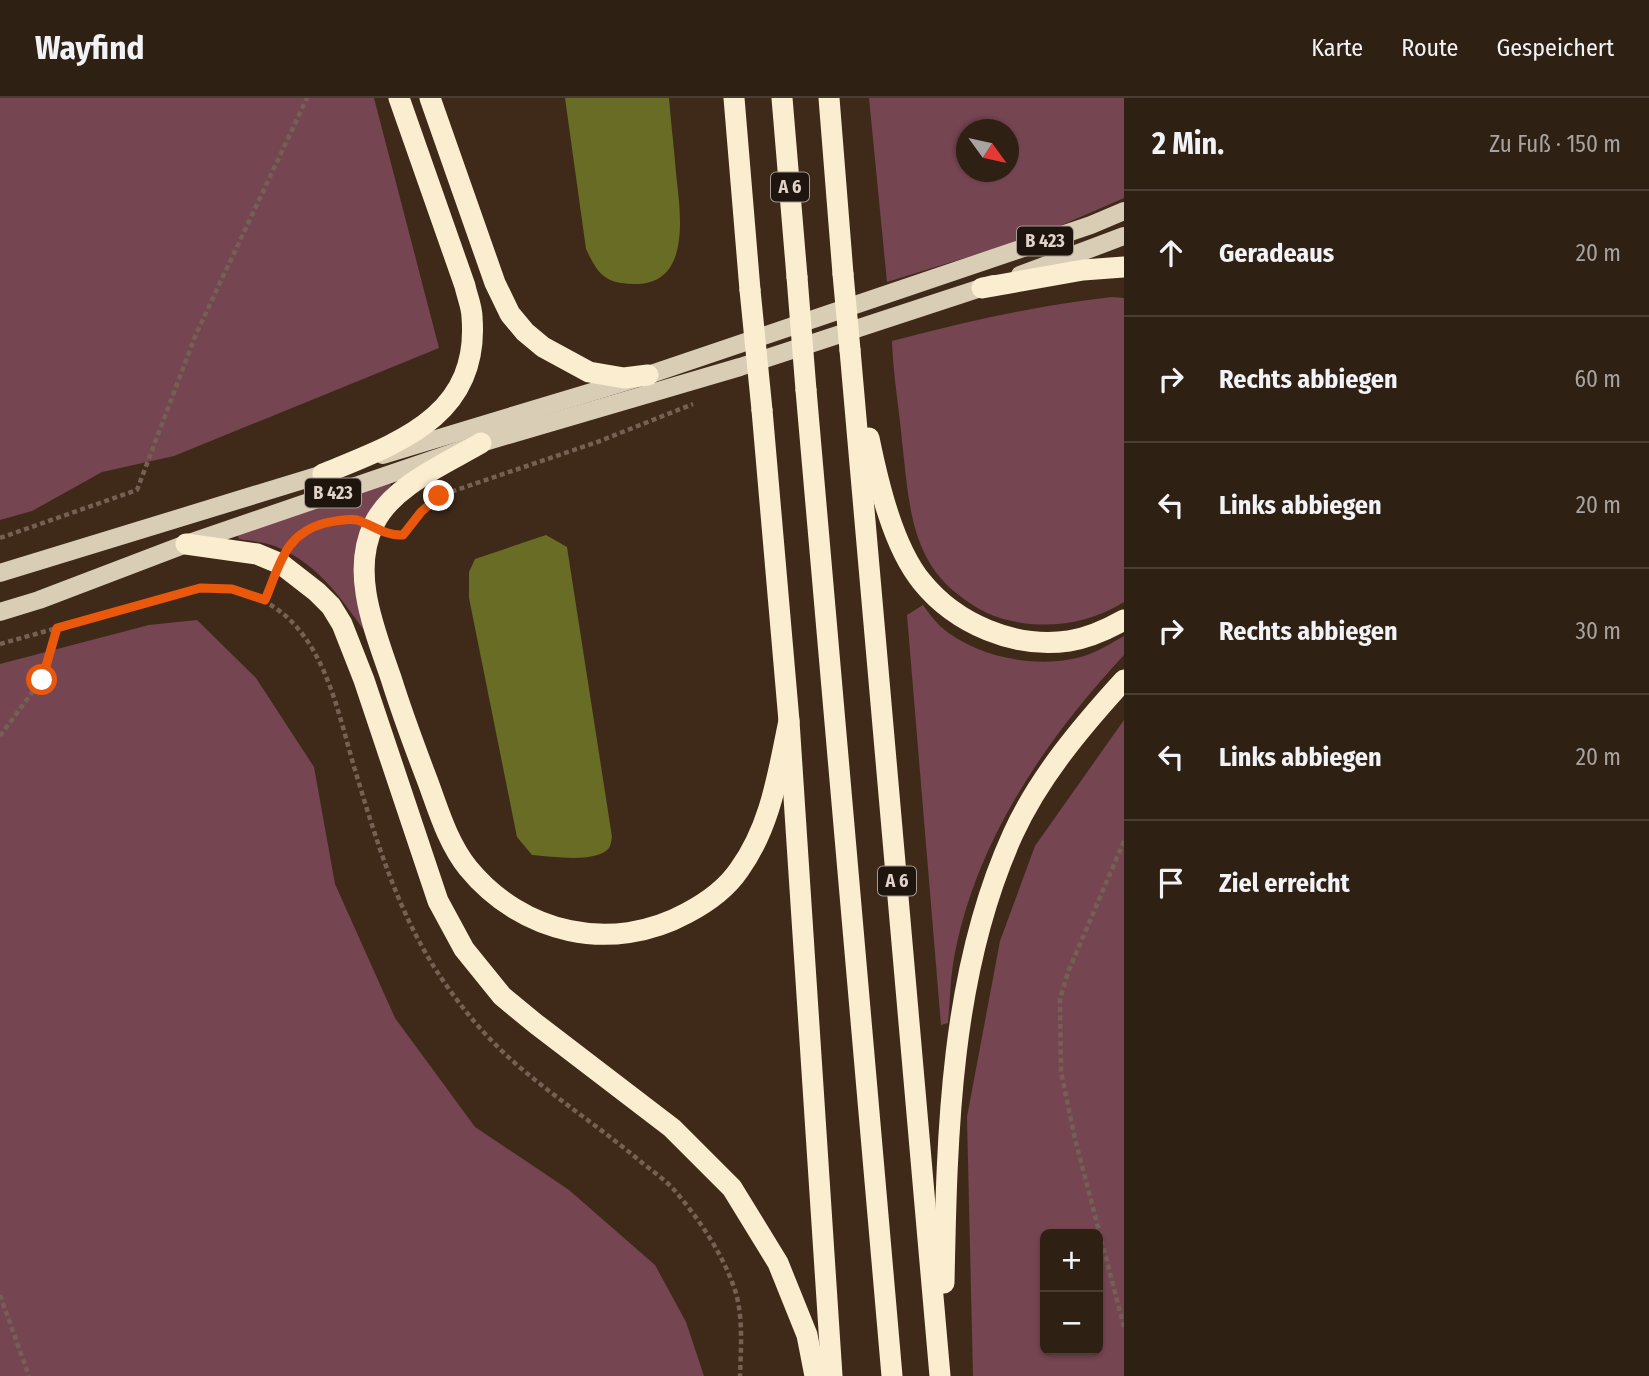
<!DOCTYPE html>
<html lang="de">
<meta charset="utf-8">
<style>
body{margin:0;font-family:"Fira Sans Condensed",sans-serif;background:#3b2d22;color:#f1f3f6}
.controls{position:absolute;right:21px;bottom:21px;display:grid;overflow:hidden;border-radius:10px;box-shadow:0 2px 5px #0004}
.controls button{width:63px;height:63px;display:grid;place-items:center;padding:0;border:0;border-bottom:2px solid #4a3e34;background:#2f2014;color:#f1f3f6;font:35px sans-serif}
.compass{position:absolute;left:956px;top:21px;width:63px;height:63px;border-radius:50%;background:#2f2014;box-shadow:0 2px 5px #0004;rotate:123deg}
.stop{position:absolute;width:21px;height:21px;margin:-16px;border:5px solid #ea580c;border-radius:50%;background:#fff}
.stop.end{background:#ea580c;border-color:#fff;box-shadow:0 2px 7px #0008}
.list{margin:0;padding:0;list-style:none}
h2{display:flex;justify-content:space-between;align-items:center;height:91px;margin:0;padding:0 28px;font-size:30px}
h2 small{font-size:23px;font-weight:400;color:#a7a3a0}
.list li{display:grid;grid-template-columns:46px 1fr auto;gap:21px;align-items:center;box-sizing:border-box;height:126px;padding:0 28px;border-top:2px solid #4a3e34}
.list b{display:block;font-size:26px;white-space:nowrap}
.list em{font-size:23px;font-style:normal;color:#a7a3a0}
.icon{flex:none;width:38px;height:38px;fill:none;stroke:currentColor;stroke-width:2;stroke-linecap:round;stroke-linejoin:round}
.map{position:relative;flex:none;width:1124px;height:1278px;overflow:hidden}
header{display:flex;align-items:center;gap:42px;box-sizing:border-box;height:98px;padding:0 35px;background:#2f2014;border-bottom:2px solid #4a3e34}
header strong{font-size:33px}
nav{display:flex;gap:38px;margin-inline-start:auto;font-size:24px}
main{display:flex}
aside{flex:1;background:#2f2014}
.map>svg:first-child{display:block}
.green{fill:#754552;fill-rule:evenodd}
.water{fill:#686c25}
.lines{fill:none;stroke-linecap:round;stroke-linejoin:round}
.path{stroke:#746153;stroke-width:4.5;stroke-dasharray:5 3.5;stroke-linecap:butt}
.major{stroke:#d9cdb5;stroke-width:18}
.highway{stroke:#fbedd0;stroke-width:21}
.highway-bridge{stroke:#fbedd0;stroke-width:21}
.route{stroke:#ea580c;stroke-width:9}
.labels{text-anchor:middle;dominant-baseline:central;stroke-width:6;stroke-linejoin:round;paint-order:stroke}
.shield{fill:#1e150e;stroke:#a69a91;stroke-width:2}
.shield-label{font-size:18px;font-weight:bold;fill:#e1d3c9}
</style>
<header>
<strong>Wayfind</strong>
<nav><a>Karte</a><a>Route</a><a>Gespeichert</a></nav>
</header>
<main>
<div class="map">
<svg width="1124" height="1278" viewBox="0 0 1124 1278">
<rect width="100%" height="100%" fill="#3f2a1a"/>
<g class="green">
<polygon points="0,0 374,0 439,250 174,358 102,374 32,413 0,422"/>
<path d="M 869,0 L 1124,0 L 1124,100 L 1039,137 L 887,184 ZM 967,32 L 1009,32 L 1009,74 L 967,74 Z"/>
<path d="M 1112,199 L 1124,200 L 1124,504 C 1094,523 1057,530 1022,525 C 997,521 979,513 960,498 C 909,460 909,401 902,343 C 899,310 893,276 892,243 C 964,224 1038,207 1112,199 Z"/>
<path d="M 389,382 L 391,388 L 383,396 L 357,496 L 364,532 C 338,497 319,467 277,449 C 266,444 251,443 239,441 L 237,436 Z"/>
<path d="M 923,507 C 928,514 934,522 940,528 C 977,561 1044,573 1090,556 C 1102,551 1113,544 1124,538 L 1124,557 C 1044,643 973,747 953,866 C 950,885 950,905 948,925 L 941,927 L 907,517 Z"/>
<polygon points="197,522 256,580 314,669 335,786 395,920 475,1029 569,1092 655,1167 686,1224 704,1278 0,1278 0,566 149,527"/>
<path d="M 1124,622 L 1124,1278 L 973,1278 L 967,1019 L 1000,843 L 1035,748 ZM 1045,1136 L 1098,1136 L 1098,1252 L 1045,1252 Z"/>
</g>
<g class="water">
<path d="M 565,0 L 669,0 C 671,25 674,50 676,75 C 680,113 693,188 633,186 C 604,185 598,176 586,151 Z"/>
<path d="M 546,437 L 567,449 L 612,739 C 611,743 611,747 609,750 C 596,766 550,758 532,757 L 517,739 L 469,500 L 469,474 L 475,461 Z"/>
</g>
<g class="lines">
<g class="path">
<polyline points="393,437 403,437 421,414 439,398 600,343 693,306"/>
<polyline points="0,440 137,392 196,236 307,0"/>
<path d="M 289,448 C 302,427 330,423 352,421"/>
<polyline points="265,502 273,484"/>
<path d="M 0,546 L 200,490 C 234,489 266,498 291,523 C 329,561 340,622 355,672 C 375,738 395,805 431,864 C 455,903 487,942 523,972 C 561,1004 602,1031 640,1063 C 652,1073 666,1082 676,1094 C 698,1120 720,1152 732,1184 C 744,1212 741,1248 740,1278"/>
<polyline points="0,638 42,581 57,531"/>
<polyline points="1124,743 1068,874 1060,901 1061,974 1075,1041 1124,1229"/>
<polyline points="0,1197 29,1278"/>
</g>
<g class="major">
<polyline points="1020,177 1124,138"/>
<polyline points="383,357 648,277 1091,127 1124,113"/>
<polyline points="0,475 336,372"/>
<polyline points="0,514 39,502 186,446 481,345 740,269 993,186"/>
</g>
<g class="highway">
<polyline points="430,0 495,185 510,216 525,234 543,249 589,274 624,280 648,277"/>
<polyline points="734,0 750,192"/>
<polyline points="782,0 797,179"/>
<polyline points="829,0 843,176"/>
<polyline points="982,190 1083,172 1124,169"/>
<polyline points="850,252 940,1278"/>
<polyline points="806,292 892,1278"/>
<polyline points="762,312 789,623 832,1278"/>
<path d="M 869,340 C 878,384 893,449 922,484 C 956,526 1015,551 1069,543 C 1088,540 1108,531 1124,522"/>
<path d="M 481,345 C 445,366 392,388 374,426 C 350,475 375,533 391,580 C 402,615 415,650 428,684 C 439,714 448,745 468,770 C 522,836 612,856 687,815 C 706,805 726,791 739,772 C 771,728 778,675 789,623"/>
<path d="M 323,376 C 398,345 480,319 472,219 C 472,209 467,198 465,188 L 399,0"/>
<polyline points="186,446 257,456 281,466 317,494 331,508 342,526 364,582 438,803 464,851 502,898 536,926 672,1030 732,1090 778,1165 807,1237 815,1278"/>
<path d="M 944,1185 C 947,1036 950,874 1013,736 C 1039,679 1082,628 1124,582"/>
</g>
<g class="highway-bridge">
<polyline points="843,176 850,252"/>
<polyline points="797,179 806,292"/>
<polyline points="750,192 762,312"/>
</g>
</g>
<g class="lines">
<path class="route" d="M 42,582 L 57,530 L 200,490 L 232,491 L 265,502 C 280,467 284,436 325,425 C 335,423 347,420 357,422 C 373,427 385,438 403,437 L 421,414 L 439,398"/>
</g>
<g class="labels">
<g class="shield">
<rect x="771" y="74.5" width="38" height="29" rx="5"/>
<rect x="1017" y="128.5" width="56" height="29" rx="5"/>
<rect x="305" y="380.5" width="56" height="29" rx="5"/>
<rect x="878" y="768.5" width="38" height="29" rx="5"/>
</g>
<g class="shield-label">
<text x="790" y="89">A 6</text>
<text x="1045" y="143">B 423</text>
<text x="333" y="395">B 423</text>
<text x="897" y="783">A 6</text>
</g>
</g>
</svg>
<div class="controls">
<button>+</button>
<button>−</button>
</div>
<svg class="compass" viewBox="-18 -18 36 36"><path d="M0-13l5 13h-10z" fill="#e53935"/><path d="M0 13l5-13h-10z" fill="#a7a3a0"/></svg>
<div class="stop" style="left:42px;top:582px"></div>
<div class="stop end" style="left:439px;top:398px"></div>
</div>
<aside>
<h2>2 Min.<small>Zu Fuß · 150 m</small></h2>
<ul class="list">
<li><svg class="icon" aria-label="ahead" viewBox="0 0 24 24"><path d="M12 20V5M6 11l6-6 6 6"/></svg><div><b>Geradeaus</b></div><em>20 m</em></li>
<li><svg class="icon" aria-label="right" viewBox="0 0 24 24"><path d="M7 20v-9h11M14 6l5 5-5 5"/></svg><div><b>Rechts abbiegen</b></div><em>60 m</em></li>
<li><svg class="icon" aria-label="left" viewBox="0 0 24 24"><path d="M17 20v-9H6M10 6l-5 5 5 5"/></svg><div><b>Links abbiegen</b></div><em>20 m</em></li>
<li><svg class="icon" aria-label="right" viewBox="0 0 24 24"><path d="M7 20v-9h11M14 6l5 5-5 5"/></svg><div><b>Rechts abbiegen</b></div><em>30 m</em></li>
<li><svg class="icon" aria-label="left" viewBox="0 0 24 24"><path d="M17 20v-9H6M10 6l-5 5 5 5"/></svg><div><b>Links abbiegen</b></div><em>20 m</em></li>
<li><svg class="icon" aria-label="arrive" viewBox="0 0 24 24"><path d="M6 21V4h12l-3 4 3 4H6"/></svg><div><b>Ziel erreicht</b></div></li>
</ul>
</aside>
</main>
